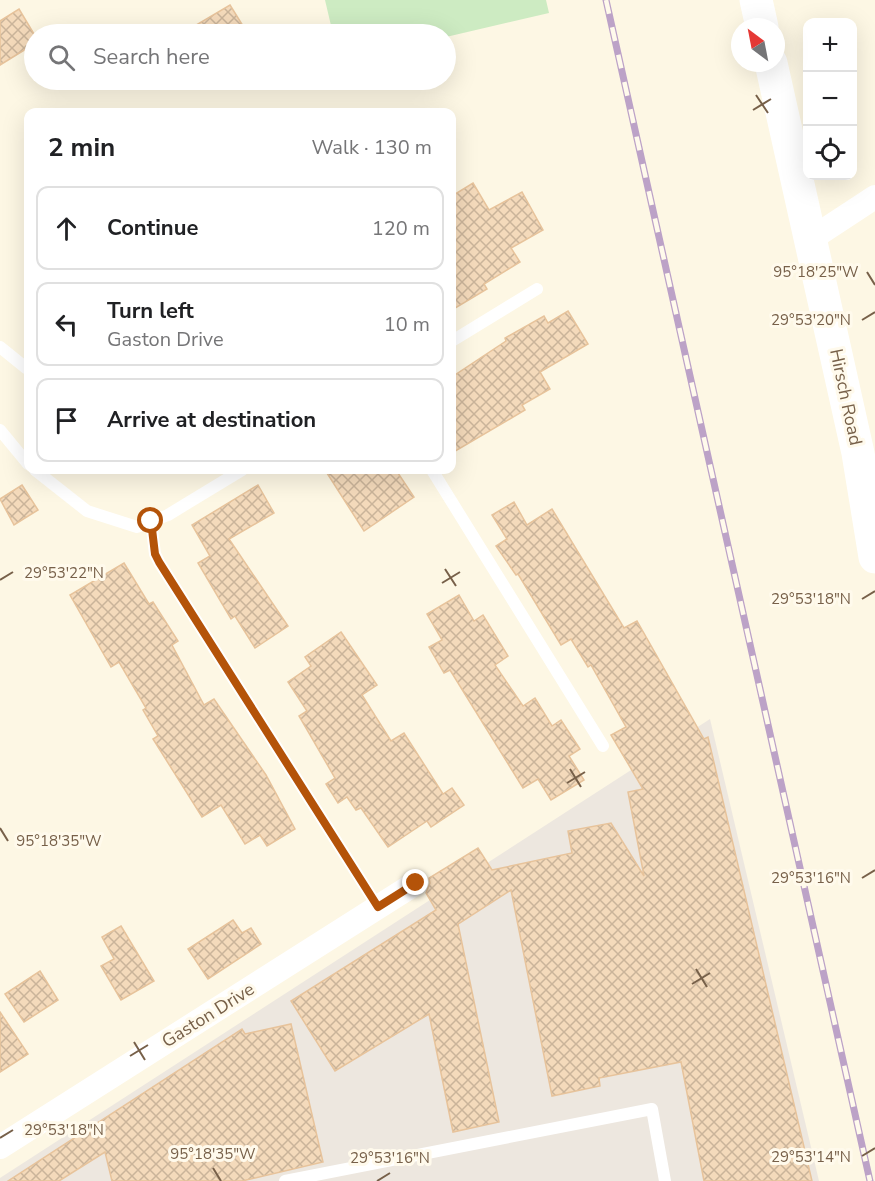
<!DOCTYPE html>
<meta charset="utf-8">
<style>
body{margin:0;font-family:"Nunito Sans",sans-serif;background:#f6f6f6;color:#202124}
.controls{position:absolute;right:18px;top:18px;display:grid;overflow:hidden;border-radius:12px;box-shadow:0 6px 24px #0002}
.controls button{width:54px;height:54px;display:grid;place-items:center;padding:0;border:0;border-bottom:2px solid #e0e0e0;background:#fff;color:#202124;font:30px sans-serif}
.compass{position:absolute;left:731px;top:18px;width:54px;height:54px;border-radius:50%;background:#fff;box-shadow:0 6px 24px #0002;rotate:328deg}
.stop{position:absolute;width:18px;height:18px;margin:-14px;border:4px solid #b45309;border-radius:50%;background:#fff}
.stop.end{background:#b45309;border-color:#fff;box-shadow:0 2px 6px #0008}
.list{margin:0;padding:0;list-style:none}
h2{display:flex;justify-content:space-between;align-items:center;height:78px;margin:0;padding:0 24px;font-size:26px}
h2 small{font-size:20px;font-weight:400;color:#757577}
.list li{display:grid;grid-template-columns:39px 1fr auto;gap:18px;align-items:center;box-sizing:border-box;height:84px;margin:0 12px 12px;padding:0 12px;border:2px solid #e0e0e0;border-radius:12px}
.list b{display:block;font-size:22px;white-space:nowrap}
.list p{margin:0;font-size:20px;white-space:nowrap;color:#757577}
.list em{font-size:20px;font-style:normal;color:#757577}
.icon{flex:none;width:33px;height:33px;fill:none;stroke:currentColor;stroke-width:2;stroke-linecap:round;stroke-linejoin:round}
.map{position:relative;flex:none;width:875px;height:1181px;overflow:hidden}
.search{position:absolute;background:#fff;box-shadow:0 6px 24px #0002;left:24px;top:24px;width:432px;height:66px;display:flex;align-items:center;gap:15px;box-sizing:border-box;padding:0 21px;border-radius:33px;color:#757577;font-size:22px}
.panel{position:absolute;background:#fff;box-shadow:0 6px 24px #0002;left:24px;top:108px;width:432px;height:366px;border-radius:12px}
.map>svg:first-child{display:block}
.industrial{fill:#ede7df}
.park{fill:#cdebc2}
.building{fill:url(#building-cross-hatch);stroke:#e7c39b;stroke-width:1.5}
.lines{fill:none;stroke-linecap:round;stroke-linejoin:round}
.service{stroke:#fff;stroke-width:12}
.minor{stroke:#fff;stroke-width:24}
.secondary{stroke:#fff;stroke-width:33}
.rail-casing{stroke:#bca2c7;stroke-width:7}
.rail{stroke:#fffaec;stroke-width:4.5;stroke-dasharray:14;stroke-linecap:butt}
.route{stroke:#b45309;stroke-width:8}
.ticks{fill:none;stroke:#776049;stroke-width:2}
.labels{text-anchor:middle;dominant-baseline:central;stroke-width:6;stroke-linejoin:round;paint-order:stroke}
.street-label{font-size:18px;fill:#776049;stroke:#fffaec}
.ticks-label{font-size:15px;text-anchor:middle;fill:#776049;stroke:#fffaec;stroke-width:6;stroke-linejoin:round;paint-order:stroke}
</style>
<div class="map">
<svg width="875" height="1181" viewBox="0 0 875 1181">
<defs>
<pattern id="building-cross-hatch" width="8" height="8" patternUnits="userSpaceOnUse" patternTransform="scale(1.5)"><rect width="8" height="8" fill="#f4dabb"/><path d="M0 0l8 8M0 8l8-8" fill="none" stroke="#cab49a"/></pattern>
</defs>
<rect width="100%" height="100%" fill="#fdf7e4"/>
<polygon class="industrial" points="710,719 819,1181 0,1181 0,1178"/>
<polygon class="park" points="325,0 546,0 549,13 446,37 446,34 333,34"/>
<g class="building">
<polygon points="230,5 248,34 181,34"/>
<polygon points="19,9 34,34 34,44 0,65 0,21"/>
<polygon points="473,183 489,210 522,192 543,230 511,248 520,262 484,284 487,289 452,310 452,196"/>
<polygon points="568,311 588,344 540,372 550,389 522,405 525,410 452,453 452,377 506,341 505,338 544,316 548,323"/>
<polygon points="325,470 396,470 414,497 364,531"/>
<polygon points="22,485 38,510 14,525 0,499"/>
<polygon points="258,485 274,513 229,539 288,626 255,648 235,616 231,619 198,563 210,556 192,525"/>
<polygon points="514,502 527,525 552,509 624,628 637,621 704,739 708,737 812,1181 704,1181 681,1062 599,1078 600,1086 552,1096 511,890 458,924 499,1122 453,1132 429,1014 335,1071 291,1001 436,910 426,893 430,883 429,878 478,848 492,870 572,853 568,831 611,823 644,876 628,792 643,789 611,735 626,727 591,665 588,667 571,639 561,645 518,574 516,575 496,546 507,539 492,515"/>
<polygon points="124,563 149,604 153,602 178,641 172,645 204,705 214,699 266,775 295,829 267,846 260,835 245,844 221,805 202,817 153,739 158,736 143,710 146,708 119,662 111,667 70,595"/>
<polygon points="459,595 474,621 483,615 508,656 495,665 523,706 535,698 552,726 561,720 580,749 569,756 584,780 551,800 538,779 523,788 450,670 444,673 429,647 442,640 427,614"/>
<polygon points="341,632 377,685 362,695 391,741 404,733 443,794 452,788 464,805 431,827 427,821 388,847 361,808 356,810 347,797 338,803 326,784 335,778 299,716 307,711 288,682 311,666 305,657"/>
<polygon points="233,920 242,933 251,928 261,944 208,979 188,949"/>
<polygon points="121,926 154,981 121,1000 101,966 114,959 102,937"/>
<polygon points="40,971 58,1000 24,1022 5,994"/>
<polygon points="0,1012 28,1054 0,1072"/>
<polygon points="291,1024 323,1162 242,1181 112,1181 105,1152 59,1181 8,1181 242,1029 245,1034"/>
</g>
<g class="lines">
<g class="service">
<polyline points="452,341 537,289"/>
<polyline points="0,347 26,368"/>
<polyline points="0,430 28,464"/>
<polyline points="35,470 87,511 137,527 168,515 242,470"/>
<polyline points="432,470 603,746"/>
<polyline points="151,521 155,554 159,562 378,907"/>
<polyline points="285,1181 652,1109 665,1181"/>
</g>
<g class="minor">
<polyline points="811,239 875,197"/>
<polyline points="0,1147 416,883"/>
</g>
<g class="secondary">
<polyline points="756,0 762,27"/>
<polyline points="771,63 858,453 875,557"/>
</g>
<defs>
<polyline id="rail" points="606,0 870,1181"/>
</defs>
<use href="#rail" class="rail-casing"/>
<use href="#rail" class="rail"/>
</g>
<g class="lines">
<polyline class="route" points="151,521 155,554 159,562 378,907 416,883"/>
</g>
<path class="ticks" d="M 756,95 L 768,113M 753,110 L 771,99M 867,272 L 875,285M 862,320 L 875,312M 445,569 L 456,586M 0,580 L 13,572M 442,583 L 460,572M 862,599 L 875,591M 570,769 L 581,787M 567,783 L 585,772M 0,828 L 8,841M 862,878 L 875,870M 696,969 L 707,987M 692,984 L 710,973M 134,1042 L 145,1060M 130,1056 L 148,1045M 0,1138 L 13,1130M 862,1156 L 875,1148M 213,1168 L 221,1181M 377,1181 L 390,1173"/>
<g class="labels">
<g class="street-label">
<text transform="translate(846 397) rotate(78)">Hirsch Road</text>
<text transform="translate(208 1015) rotate(-32)">Gaston Drive</text>
</g>
</g>
<g class="ticks-label">
<text x="816" y="277">95°18'25"W</text>
<text x="811" y="325">29°53'20"N</text>
<text x="64" y="578">29°53'22"N</text>
<text x="811" y="604">29°53'18"N</text>
<text x="59" y="846">95°18'35"W</text>
<text x="811" y="883">29°53'16"N</text>
<text x="64" y="1135">29°53'18"N</text>
<text x="213" y="1159">95°18'35"W</text>
<text x="811" y="1162">29°53'14"N</text>
<text x="390" y="1163">29°53'16"N</text>
</g>
</svg>
<div class="controls">
<button>+</button>
<button>−</button>
<button><svg class="icon" aria-label="locate" viewBox="0 0 24 24"><circle cx="12" cy="12" r="6"/><path d="M12 2v4M12 18v4M2 12h4M18 12h4"/></svg></button>
</div>
<svg class="compass" viewBox="-18 -18 36 36"><path d="M0-13l5 13h-10z" fill="#e53935"/><path d="M0 13l5-13h-10z" fill="#757577"/></svg>
<div class="stop" style="left:151px;top:521px"></div>
<div class="stop end" style="left:416px;top:883px"></div>
<div class="search"><svg class="icon" aria-label="search" viewBox="0 0 24 24"><circle cx="10" cy="10" r="6"/><path d="M15 15l6 6"/></svg>Search here</div>
<section class="panel">
<h2>2 min<small>Walk · 130 m</small></h2>
<ul class="list">
<li><svg class="icon" aria-label="ahead" viewBox="0 0 24 24"><path d="M12 20V5M6 11l6-6 6 6"/></svg><div><b>Continue</b></div><em>120 m</em></li>
<li><svg class="icon" aria-label="left" viewBox="0 0 24 24"><path d="M17 20v-9H6M10 6l-5 5 5 5"/></svg><div><b>Turn left</b><p>Gaston Drive</p></div><em>10 m</em></li>
<li><svg class="icon" aria-label="arrive" viewBox="0 0 24 24"><path d="M6 21V4h12l-3 4 3 4H6"/></svg><div><b>Arrive at destination</b></div></li>
</ul>
</section>
</div>
